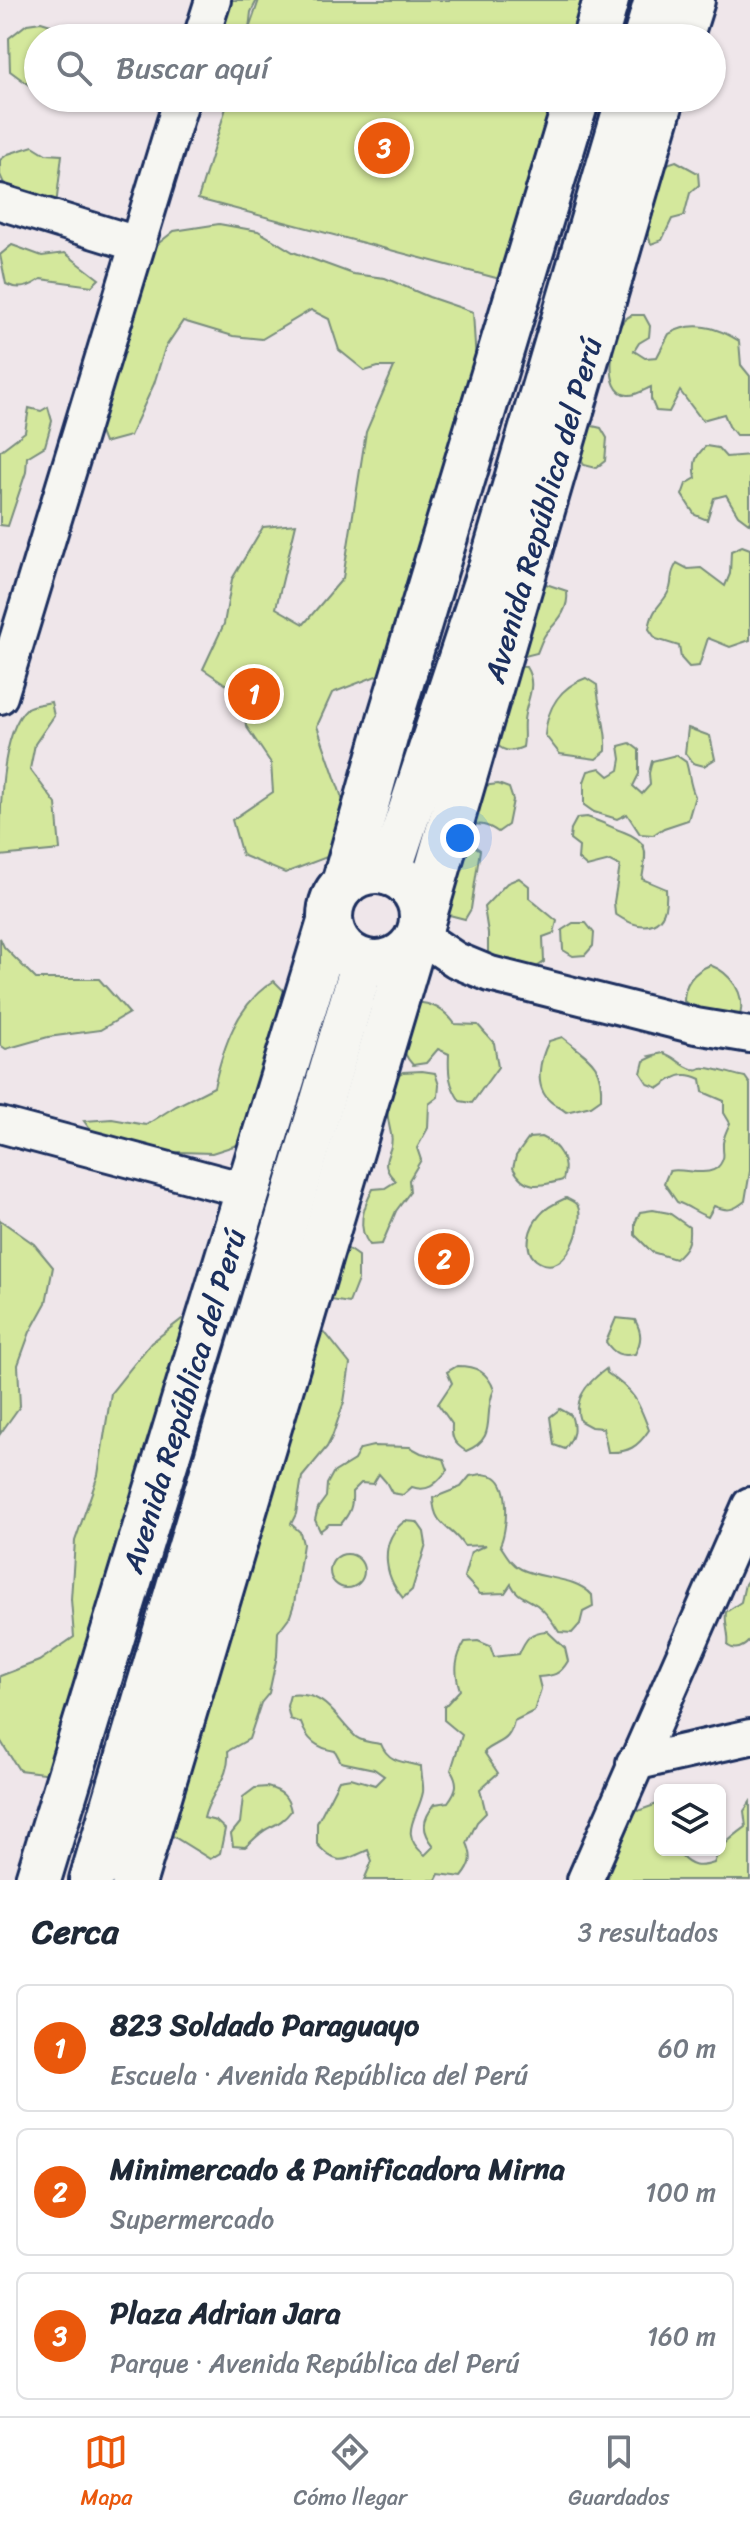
<!DOCTYPE html>
<html lang="es">
<meta charset="utf-8">
<style>
body{margin:0;font-family:Sriracha,sans-serif;background:#f6f6f7;color:#1f2937}
.controls{position:absolute;right:24px;bottom:24px;display:grid;overflow:hidden;border-radius:12px;box-shadow:0 2px 6px #0004}
.controls button{width:72px;height:72px;display:grid;place-items:center;padding:0;border:0;border-bottom:2px solid #e0e1e3;background:#fff;color:#1f2937;font:40px sans-serif}
.you{position:absolute;left:460px;top:838px;width:28px;height:28px;margin:-20px;border:6px solid #fff;border-radius:50%;background:#1a73e8;box-shadow:0 0 0 12px #1a73e833}
.badge{display:grid;place-items:center;width:52px;height:52px;border-radius:50%;background:#ea580c;color:#fff;font-size:26px;font-weight:700}
.pin{position:absolute;translate:-50% -50%;border:4px solid #fff;box-shadow:0 2px 8px #0006}
.list{margin:0;padding:0;list-style:none}
h2{display:flex;justify-content:space-between;align-items:center;height:104px;margin:0;padding:0 32px;font-size:34px}
h2 small{font-size:26px;font-weight:400;color:#747a83}
.list li{display:grid;grid-template-columns:52px 1fr auto;gap:24px;align-items:center;box-sizing:border-box;height:128px;margin:0 16px 16px;padding:0 16px;border:2px solid #e0e1e3;border-radius:12px}
.list b{display:block;font-size:30px;white-space:nowrap}
.list p{margin:0;font-size:26px;white-space:nowrap;color:#747a83}
.list em{font-size:26px;font-style:normal;color:#747a83}
.icon{flex:none;width:44px;height:44px;fill:none;stroke:currentColor;stroke-width:2;stroke-linecap:round;stroke-linejoin:round}
.map{position:relative;flex:none;width:750px;height:1880px;overflow:hidden}
.search{position:absolute;background:#fff;box-shadow:0 2px 6px #0004;left:24px;right:24px;top:24px;height:88px;display:flex;align-items:center;gap:20px;box-sizing:border-box;padding:0 28px;border-radius:44px;color:#747a83;font-size:30px}
.sheet{height:536px;background:#fff}
nav{display:flex;justify-content:space-around;align-items:center;box-sizing:border-box;height:112px;border-top:2px solid #e0e1e3;background:#fff;font-size:22px;color:#747a83}
nav a{display:grid;justify-items:center;gap:4px}
nav .on{color:#ea580c}
.map>svg:first-child{display:block}
.green{fill:#d4e89c;stroke:#788c7d;stroke-width:2}
.lines{fill:none;stroke-linecap:round;stroke-linejoin:round}
.minor-casing{stroke:#1b2f5e;stroke-width:40}
.tertiary-casing{stroke:#1b2f5e;stroke-width:48}
.trunk-casing{stroke:#1b2f5e;stroke-width:50}
.minor{stroke:#f6f6f2;stroke-width:34}
.tertiary{stroke:#f6f6f2;stroke-width:42}
.trunk{stroke:#f6f6f2;stroke-width:44}
.labels{text-anchor:middle;dominant-baseline:central;stroke-width:6;stroke-linejoin:round;paint-order:stroke}
.street-label{font-size:30px;fill:#1b2f5e;stroke:#f6f6f2}
</style>
<div class="map">
<svg width="750" height="1880" viewBox="0 0 750 1880">
<rect width="100%" height="100%" fill="#efe6ea"/>
<filter id="ink" filterUnits="userSpaceOnUse"><feTurbulence type="fractalNoise" baseFrequency=".0125" numOctaves="2"/><feDisplacementMap in="SourceGraphic" scale="16" xChannelSelector="R" yChannelSelector="G"/><feConvolveMatrix kernelMatrix="1 2 1 2 8 2 1 2 1" color-interpolation-filters="sRGB"/></filter>
<g filter="url(#ink)">
<g class="green">
<polygon points="220,0 257,0 251,12 249,29 259,0 597,0 586,38 208,38"/>
<polygon points="41,22 54,26 69,38 38,38 38,86 29,85 10,71 9,38 27,24"/>
<polygon points="229,98 569,98 515,283 198,199"/>
<polygon points="33,146 46,154 62,155 56,206 6,188 0,175 0,160 8,154"/>
<path d="M 676,161 L 698,173 L 699,185 L 690,193 L 684,216 L 672,219 L 662,240 L 651,244 L 647,232 C 656,212 657,187 664,165 Z"/>
<polygon points="219,224 258,231 293,252 353,274 385,278 429,297 473,312 476,363 397,637 379,675 332,693 317,726 349,818 327,857 285,873 242,855 232,820 273,792 271,763 246,726 243,696 203,669 224,624 232,579 263,527 296,524 276,608 304,624 343,578 366,432 394,367 378,367 365,371 339,350 329,319 311,310 262,339 233,336 183,321 165,348 154,384 130,436 104,443 93,414 145,254 174,231"/>
<path d="M 12,245 L 42,256 L 65,253 L 99,279 L 92,286 L 41,279 C 30,287 19,291 6,284 L 0,255 Z"/>
<path d="M 632,315 L 644,315 L 650,326 L 649,337 L 639,343 L 634,351 L 645,358 L 657,357 L 669,334 C 692,320 717,327 739,341 L 741,365 L 750,376 L 750,435 L 736,435 L 729,426 L 724,414 L 702,420 L 680,391 L 669,412 L 656,411 L 651,399 L 651,387 C 644,390 635,396 628,395 C 602,393 612,337 622,323 C 624,319 628,317 632,315 Z"/>
<polygon points="48,407 52,421 45,446 27,457 26,472 8,526 0,525 0,451 25,432 29,408 41,411"/>
<polygon points="588,425 601,428 607,438 605,461 596,468 584,465 578,455"/>
<path d="M 706,446 L 718,448 L 726,457 L 750,455 L 750,524 L 738,515 L 726,495 L 714,498 L 707,520 L 695,515 L 682,495 L 686,484 L 696,478 C 693,463 695,456 706,446 Z"/>
<path d="M 742,546 L 750,549 L 750,640 L 730,647 L 708,638 L 699,666 L 689,667 L 681,658 L 679,646 L 656,639 L 649,629 C 653,604 664,605 670,588 C 673,577 669,576 677,563 L 688,569 L 701,568 L 725,586 L 730,574 L 731,551 Z"/>
<path d="M 543,583 L 567,591 C 569,608 560,619 549,630 C 543,635 540,646 537,653 L 525,656 L 515,650 Z"/>
<path d="M 500,665 L 526,667 C 538,686 526,700 524,720 C 523,730 525,737 523,747 C 510,753 502,752 493,740 Z"/>
<path d="M 586,678 L 597,685 C 598,708 608,728 606,751 L 596,759 L 560,754 L 545,735 C 547,708 560,687 586,678 Z"/>
<path d="M 51,702 L 54,716 L 35,744 L 30,769 L 56,804 L 60,850 L 0,856 C 0,816 0,732 27,708 C 33,704 44,704 51,702 Z"/>
<polygon points="688,728 710,736 715,759 704,766 693,763 685,753"/>
<path d="M 630,743 L 639,750 L 639,774 L 633,786 L 642,794 L 650,785 L 649,773 L 652,761 L 676,755 L 686,762 C 690,774 689,784 695,796 L 688,820 L 664,828 L 653,835 L 640,834 L 627,814 L 617,819 L 594,812 L 584,805 L 584,782 L 588,771 L 600,768 L 609,776 L 619,770 L 621,759 L 619,746 Z"/>
<path d="M 498,784 L 509,788 L 513,800 L 508,825 L 498,832 C 487,824 478,823 465,825 L 483,786 Z"/>
<path d="M 587,817 C 600,821 611,827 624,832 C 651,842 646,854 642,879 L 666,889 C 669,929 644,934 615,914 L 614,902 L 620,866 L 610,861 L 587,867 L 578,859 L 579,847 L 570,840 L 571,829 L 577,818 Z"/>
<polygon points="459,835 480,850 471,909 465,919 430,910 406,910 401,899 406,876"/>
<polygon points="519,878 529,886 529,898 557,921 554,933 543,937 544,962 534,969 488,958 488,933 484,907 507,883"/>
<polygon points="573,923 586,923 594,933 593,946 585,955 573,956 563,950 562,930"/>
<polygon points="0,938 4,947 36,979 99,979 129,1013 100,1030 48,1037 6,1049 0,1045"/>
<path d="M 710,965 C 731,973 746,994 740,1016 C 723,1017 697,1012 684,1001 C 684,983 693,972 710,965 Z"/>
<path d="M 274,981 L 291,998 L 256,1139 L 212,1153 L 179,1152 L 140,1158 L 104,1148 L 84,1121 L 112,1119 L 146,1125 L 176,1106 L 214,1087 C 223,1048 237,1003 274,981 Z"/>
<path d="M 414,1002 C 432,1003 444,1009 455,1024 L 478,1025 L 494,1043 L 498,1067 L 472,1103 L 460,1101 C 449,1085 448,1073 449,1054 L 438,1049 L 426,1063 L 413,1065 C 394,1046 407,1025 414,1002 Z"/>
<path d="M 562,1037 C 589,1059 603,1062 601,1099 L 591,1106 L 566,1112 C 561,1107 555,1106 550,1101 C 533,1086 540,1059 549,1041 Z"/>
<path d="M 663,1053 C 675,1056 681,1066 692,1069 C 703,1071 695,1067 706,1068 C 714,1068 734,1075 745,1077 L 750,1084 L 750,1171 L 745,1201 C 734,1210 728,1212 714,1206 L 708,1217 C 696,1213 689,1206 677,1202 L 664,1183 L 669,1171 C 685,1167 714,1181 722,1161 C 725,1155 723,1156 723,1148 C 722,1140 726,1132 730,1123 L 724,1113 L 724,1101 L 703,1092 L 701,1079 C 683,1070 674,1077 659,1088 L 648,1084 L 641,1073 L 644,1061 L 653,1057 L 650,1056 Z"/>
<path d="M 422,1071 L 435,1073 L 439,1085 L 438,1097 L 429,1104 L 428,1128 L 417,1148 L 421,1160 L 409,1180 L 410,1192 L 396,1211 L 382,1244 L 370,1245 C 356,1228 363,1208 373,1189 L 385,1188 L 396,1181 C 374,1161 396,1154 391,1134 C 386,1112 385,1100 393,1078 L 403,1072 Z"/>
<path d="M 541,1137 C 559,1145 569,1161 563,1180 C 540,1186 525,1191 513,1168 L 516,1156 L 529,1138 Z"/>
<path d="M 566,1198 C 572,1201 578,1203 579,1210 C 583,1231 564,1280 536,1260 C 522,1249 530,1226 540,1215 C 546,1207 557,1202 566,1198 Z"/>
<path d="M 653,1210 L 669,1213 L 689,1227 C 690,1242 687,1249 675,1259 L 652,1252 L 635,1235 L 635,1223 L 640,1212 Z"/>
<polygon points="0,1220 34,1244 53,1267 46,1303 30,1332 18,1365 20,1406 0,1434"/>
<polygon points="348,1249 358,1256 358,1280 349,1303 325,1299 325,1255"/>
<path d="M 616,1318 L 635,1320 C 642,1333 642,1340 635,1354 C 621,1357 614,1354 606,1342 Z"/>
<polygon points="182,1319 200,1328 51,1774 19,1770 0,1740 0,1676 39,1661 74,1637 71,1599 75,1541 98,1475 111,1393 151,1343"/>
<path d="M 316,1329 L 327,1335 L 350,1364 L 344,1402 L 332,1437 L 327,1447 L 302,1477 L 296,1514 L 291,1524 L 300,1532 L 303,1544 L 294,1604 L 290,1616 L 278,1632 L 277,1656 L 269,1693 L 261,1703 L 249,1739 L 228,1751 C 231,1778 209,1793 204,1818 L 216,1821 L 225,1829 L 220,1853 L 210,1859 L 168,1833 L 198,1731 L 209,1710 L 213,1674 Z"/>
<path d="M 457,1366 C 476,1366 488,1372 494,1390 C 482,1415 499,1438 466,1451 C 454,1444 451,1438 452,1424 L 438,1404 L 452,1383 L 447,1372 Z"/>
<path d="M 606,1369 L 607,1373 C 634,1391 638,1400 649,1430 C 638,1447 628,1453 608,1452 L 603,1428 L 591,1427 L 580,1421 C 572,1399 588,1382 606,1369 Z"/>
<path d="M 560,1409 L 571,1415 C 576,1429 574,1437 565,1449 L 554,1445 L 550,1417 Z"/>
<path d="M 373,1446 L 410,1447 L 421,1453 L 444,1459 L 448,1470 C 437,1482 430,1493 412,1487 L 403,1495 L 392,1493 L 386,1482 L 379,1474 L 373,1484 L 361,1483 L 352,1492 C 353,1506 350,1513 341,1524 L 329,1524 L 320,1531 L 315,1520 L 318,1508 L 326,1497 L 327,1484 L 333,1473 L 354,1460 L 360,1449 Z"/>
<path d="M 482,1474 C 483,1474 494,1476 495,1477 C 511,1487 507,1531 500,1545 C 506,1554 511,1564 521,1569 C 543,1580 575,1576 592,1595 L 593,1607 L 583,1612 L 580,1624 L 572,1633 L 559,1632 C 553,1622 546,1612 537,1605 C 526,1597 517,1597 511,1584 L 505,1593 L 480,1594 L 464,1577 L 471,1552 L 486,1545 L 464,1546 C 451,1525 434,1528 433,1498 L 461,1487 L 470,1476 Z"/>
<path d="M 405,1521 L 417,1522 L 424,1532 L 426,1544 L 412,1590 L 403,1598 C 383,1575 379,1540 405,1521 Z"/>
<circle cx="347" cy="1571" r="17"/>
<path d="M 750,1577 L 750,1640 C 744,1647 737,1652 728,1646 C 730,1634 724,1624 726,1612 L 741,1602 L 745,1584 Z"/>
<path d="M 547,1631 L 565,1648 L 568,1661 C 560,1675 553,1676 538,1677 L 541,1689 L 534,1711 L 514,1721 C 509,1744 500,1739 484,1752 L 498,1773 L 480,1789 L 486,1813 L 477,1822 L 467,1843 C 473,1857 472,1865 462,1877 L 439,1874 L 436,1880 L 364,1880 L 372,1861 L 368,1850 C 343,1861 337,1867 317,1844 L 317,1823 L 339,1780 L 351,1778 L 375,1785 L 384,1776 L 374,1769 L 341,1762 L 335,1751 C 317,1748 307,1740 301,1723 L 290,1719 L 287,1706 L 290,1695 C 327,1691 334,1717 356,1737 C 362,1742 373,1743 381,1744 C 388,1762 403,1762 421,1766 C 421,1774 424,1785 423,1792 C 418,1818 397,1833 425,1855 L 434,1846 C 421,1830 422,1820 435,1804 L 448,1802 C 457,1790 459,1783 451,1770 L 462,1735 L 444,1720 L 444,1707 L 460,1690 C 454,1672 455,1658 465,1642 L 478,1641 L 490,1646 L 494,1657 L 519,1654 C 526,1638 530,1632 547,1631 Z"/>
<path d="M 267,1787 C 282,1791 288,1796 291,1811 C 283,1822 276,1824 265,1830 C 258,1834 251,1843 245,1847 L 233,1846 L 231,1834 L 240,1823 L 243,1797 L 255,1788 Z"/>
<path d="M 750,1802 L 750,1880 L 608,1880 L 610,1859 L 632,1813 L 660,1803 L 660,1850 L 681,1850 L 681,1856 C 691,1867 699,1868 714,1863 C 720,1846 731,1838 746,1827 L 744,1811 Z"/>
</g>
<g class="lines">
<defs>
<g id="minor">
<polyline points="201,38 213,0"/>
<polyline points="0,202 137,244"/>
<polyline points="0,696 182,98"/>
<polyline points="419,935 456,960 490,974 696,1026 750,1035"/>
<polyline points="0,1125 248,1191"/>
<polyline points="634,1763 750,1737"/>
<polyline points="585,1880 750,1505"/>
</g>
<g id="tertiary">
<polyline points="645,38 656,0"/>
<polyline points="389,874 493,558 628,98"/>
<polyline points="91,1880 363,962"/>
</g>
<g id="trunk">
<polyline points="595,38 606,0"/>
<polyline points="680,38 692,0"/>
<circle cx="376" cy="917" r="46"/>
<polyline points="344,884 391,716 577,98"/>
<polyline points="422,922 662,98"/>
<polyline points="38,1880 330,922"/>
<polyline points="134,1880 412,947"/>
</g>
</defs>
<use href="#minor" class="minor-casing"/>
<use href="#tertiary" class="tertiary-casing"/>
<use href="#trunk" class="trunk-casing"/>
<use href="#minor" class="minor"/>
<use href="#tertiary" class="tertiary"/>
<use href="#trunk" class="trunk"/>
</g>
</g>
<g class="labels">
<g class="street-label">
<text transform="translate(543 510) rotate(-74)">Avenida República del Perú</text>
<text transform="translate(184 1401) rotate(-73)">Avenida República del Perú</text>
</g>
</g>
</svg>
<div class="controls">
<button><svg class="icon" aria-label="layers" viewBox="0 0 24 24"><path d="M12 4l9 5-9 5-9-5zM3 14l9 5 9-5"/></svg></button>
</div>
<div class="you"></div>
<div class="pin badge" style="left:254px;top:694px">1</div>
<div class="pin badge" style="left:444px;top:1259px">2</div>
<div class="pin badge" style="left:384px;top:148px">3</div>
<div class="search"><svg class="icon" aria-label="search" viewBox="0 0 24 24"><circle cx="10" cy="10" r="6"/><path d="M15 15l6 6"/></svg>Buscar aquí</div>
</div>
<section class="sheet">
<h2>Cerca<small>3 resultados</small></h2>
<ul class="list">
<li><span class="badge">1</span><div><b>823 Soldado Paraguayo</b><p>Escuela · Avenida República del Perú</p></div><em>60 m</em></li>
<li><span class="badge">2</span><div><b>Minimercado &amp; Panificadora Mirna</b><p>Supermercado</p></div><em>100 m</em></li>
<li><span class="badge">3</span><div><b>Plaza Adrian Jara</b><p>Parque · Avenida República del Perú</p></div><em>160 m</em></li>
</ul>
</section>
<nav>
<a class="on"><svg class="icon" aria-label="map" viewBox="0 0 24 24"><path d="M3 6l6-2 6 2 6-2v14l-6 2-6-2-6 2zM9 4v14M15 6v14"/></svg>Mapa</a>
<a><svg class="icon" aria-label="directions" viewBox="0 0 24 24"><path d="M12 3l9 9-9 9-9-9zM9 14v-3h6M13 9l2 2-2 2"/></svg>Cómo llegar</a>
<a><svg class="icon" aria-label="saved" viewBox="0 0 24 24"><path d="M7 4h10v16l-5-4-5 4z"/></svg>Guardados</a>
</nav>
